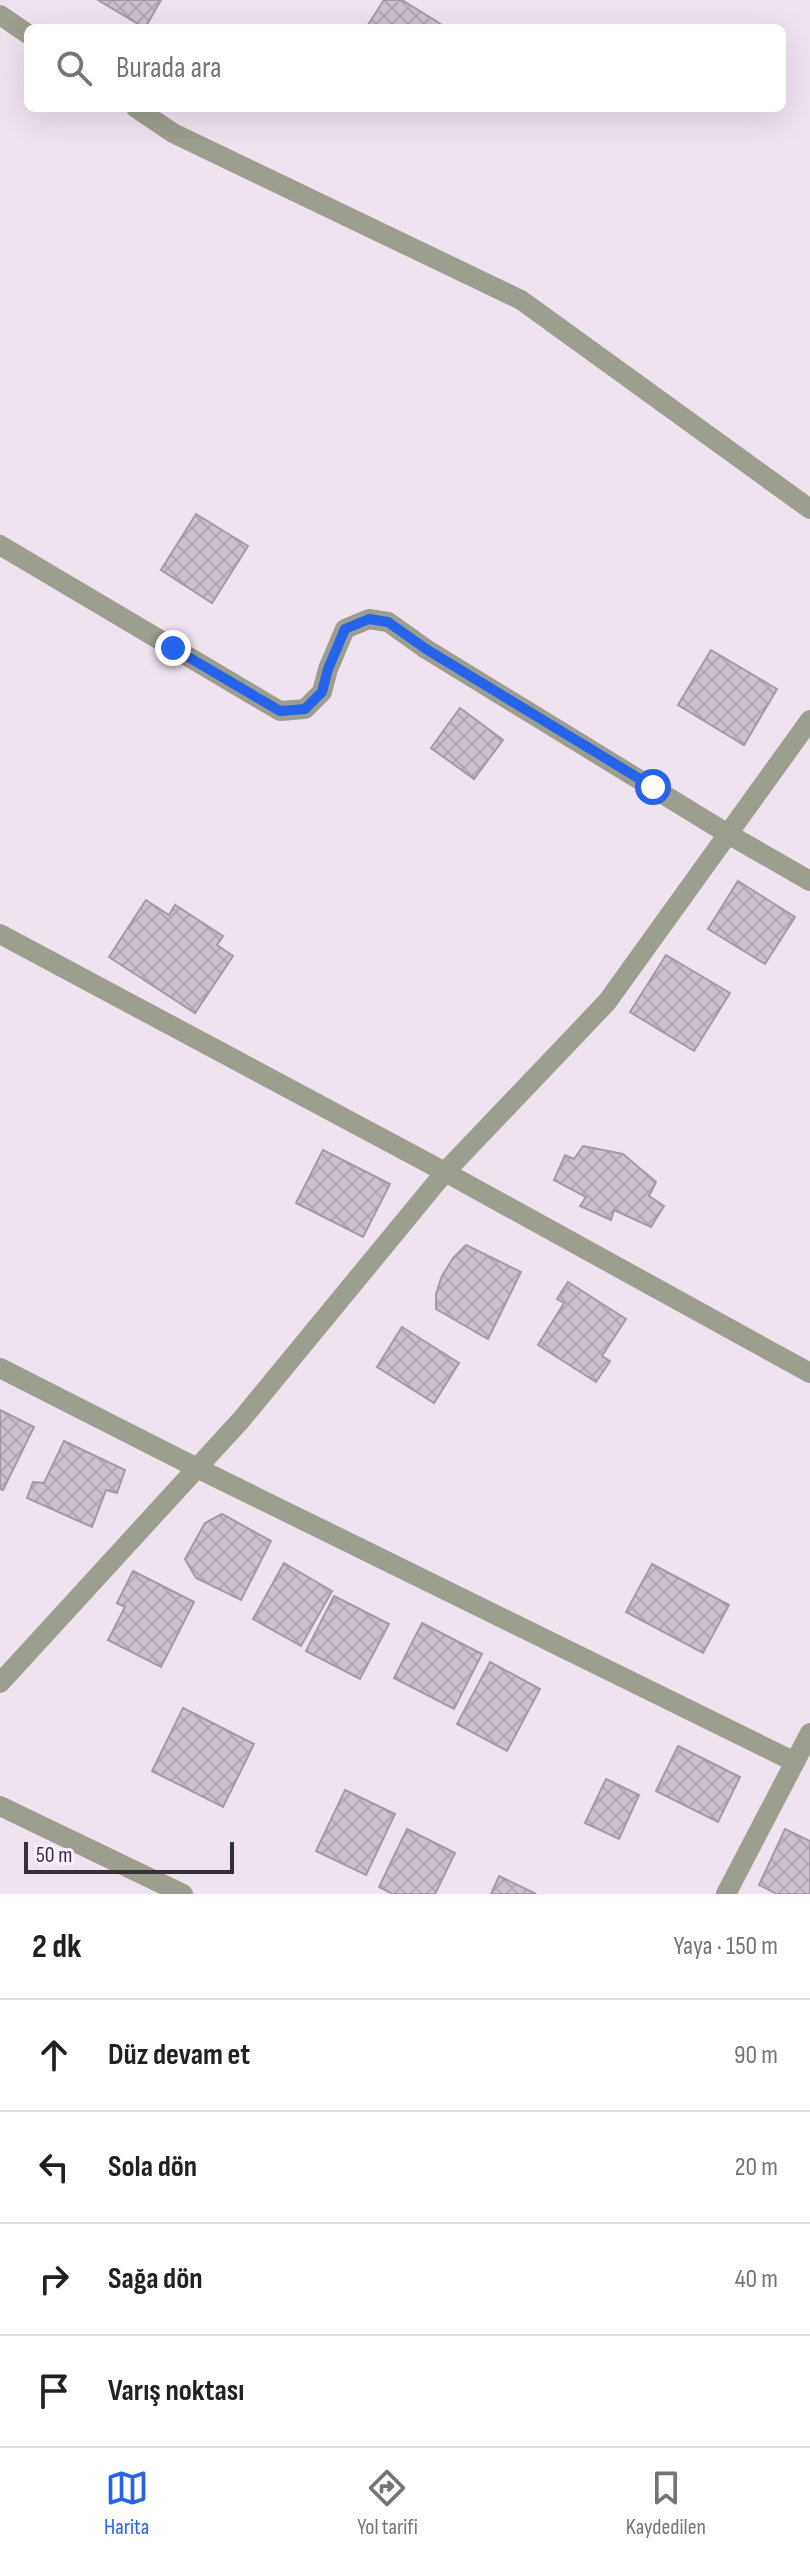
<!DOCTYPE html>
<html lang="tr">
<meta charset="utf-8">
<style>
body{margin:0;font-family:"Sofia Sans Condensed",sans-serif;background:#f6f6f6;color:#202124}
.scale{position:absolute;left:24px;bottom:20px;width:210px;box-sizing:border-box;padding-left:8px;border:4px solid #353035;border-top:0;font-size:22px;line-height:28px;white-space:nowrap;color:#353035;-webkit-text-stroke:6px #fdf0fe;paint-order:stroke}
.stop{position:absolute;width:24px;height:24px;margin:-18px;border:6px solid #2563eb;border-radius:50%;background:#fff}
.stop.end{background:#2563eb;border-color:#fff;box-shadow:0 2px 8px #0008}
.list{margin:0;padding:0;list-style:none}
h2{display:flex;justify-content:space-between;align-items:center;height:104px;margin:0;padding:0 32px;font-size:34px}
h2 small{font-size:26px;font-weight:400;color:#757577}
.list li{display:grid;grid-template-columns:52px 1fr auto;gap:24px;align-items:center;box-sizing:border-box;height:112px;padding:0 32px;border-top:2px solid #e0e0e0}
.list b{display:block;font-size:30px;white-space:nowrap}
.list em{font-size:26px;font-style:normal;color:#757577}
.icon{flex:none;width:44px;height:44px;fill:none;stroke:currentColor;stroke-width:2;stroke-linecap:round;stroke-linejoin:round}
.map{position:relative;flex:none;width:810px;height:1894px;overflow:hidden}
.search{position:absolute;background:#fff;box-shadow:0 8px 32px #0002;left:24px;right:24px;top:24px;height:88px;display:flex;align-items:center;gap:20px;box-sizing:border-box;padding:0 28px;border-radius:12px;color:#757577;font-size:30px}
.sheet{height:552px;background:#fff}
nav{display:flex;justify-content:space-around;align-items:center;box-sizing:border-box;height:112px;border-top:2px solid #e0e0e0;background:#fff;font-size:22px;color:#757577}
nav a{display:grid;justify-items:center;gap:4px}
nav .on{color:#2563eb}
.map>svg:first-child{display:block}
.building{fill:url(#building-cross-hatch);stroke:#a499a5;stroke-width:2}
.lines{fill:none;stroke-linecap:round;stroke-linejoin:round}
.minor{stroke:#9c9e8f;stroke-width:20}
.tertiary{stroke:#9c9e8f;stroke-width:20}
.route{stroke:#2563eb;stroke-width:10}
</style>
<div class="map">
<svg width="810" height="1894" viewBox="0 0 810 1894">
<defs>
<pattern id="building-cross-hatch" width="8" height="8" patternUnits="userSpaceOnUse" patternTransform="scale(2)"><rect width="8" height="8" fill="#cdc1ce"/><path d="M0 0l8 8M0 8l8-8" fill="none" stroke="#b1a6b2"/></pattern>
</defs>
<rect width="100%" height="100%" fill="#f0e3f0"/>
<g class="building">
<polygon points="98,0 161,0 145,28"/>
<polygon points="384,0 402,0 447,28 366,28"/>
<polygon points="196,514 248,546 212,603 161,570"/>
<polygon points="711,650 777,689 744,745 678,705"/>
<polygon points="460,708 503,740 474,779 431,748"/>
<polygon points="738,881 795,917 765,964 708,929"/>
<polygon points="146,900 169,915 175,905 223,936 217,945 233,956 195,1013 109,957"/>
<polygon points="666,955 730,993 694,1051 630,1012"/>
<polygon points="583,1146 623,1154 656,1182 649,1196 664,1206 651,1227 614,1210 611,1220 580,1206 586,1197 554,1180 565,1155 574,1159"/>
<polygon points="323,1150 390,1184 363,1237 296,1203"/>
<polygon points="466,1245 521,1272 488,1339 436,1309 436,1294 442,1276 453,1258"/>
<polygon points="568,1282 626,1319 602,1356 610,1361 596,1382 538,1345 564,1303 557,1299"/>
<polygon points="402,1327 459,1363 434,1403 377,1367"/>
<polygon points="0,1410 34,1427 3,1490 0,1489"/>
<polygon points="64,1441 125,1470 117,1493 106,1490 92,1527 27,1498 33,1482 44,1483"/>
<polygon points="222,1514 271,1541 241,1600 196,1578 185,1559 205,1523"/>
<polygon points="284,1563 332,1591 301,1646 253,1619"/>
<polygon points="652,1564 729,1605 703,1653 626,1612"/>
<polygon points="133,1571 194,1602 161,1667 108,1640 125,1607 117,1603"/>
<polygon points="334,1596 389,1624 360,1679 306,1651"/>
<polygon points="422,1623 482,1654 454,1709 394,1678"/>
<polygon points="490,1662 540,1689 507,1751 457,1724"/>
<polygon points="183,1708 254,1744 223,1807 152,1771"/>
<polygon points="678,1746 740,1777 718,1822 656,1791"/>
<polygon points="606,1779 639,1795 619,1839 585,1823"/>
<polygon points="345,1790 395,1814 366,1875 316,1851"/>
<polygon points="407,1829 455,1853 435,1894 393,1894 379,1887"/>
<polygon points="785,1829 810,1841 810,1894 777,1894 759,1885"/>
<polygon points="499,1876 536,1894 491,1894"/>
</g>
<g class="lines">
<g class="minor">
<polyline points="0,545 280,711 305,709 322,692 328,669 345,629 369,619 388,622 426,649 728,834 810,881"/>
<polyline points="0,934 445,1172 810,1373"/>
<polyline points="0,1368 197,1468 795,1762"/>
<polyline points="0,1683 241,1420 445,1172 607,1002 810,720"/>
<polyline points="0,1806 183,1894"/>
<polyline points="726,1894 810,1733"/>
</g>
<g class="tertiary">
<polyline points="0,15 28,34"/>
<polyline points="136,108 173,133 521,300 810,509"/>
</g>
</g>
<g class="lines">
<polyline class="route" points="173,648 280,711 305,709 322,692 328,669 345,629 369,619 388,622 426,649 653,787"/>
</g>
</svg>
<div class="scale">50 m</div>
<div class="stop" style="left:653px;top:787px"></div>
<div class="stop end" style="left:173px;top:648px"></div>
<div class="search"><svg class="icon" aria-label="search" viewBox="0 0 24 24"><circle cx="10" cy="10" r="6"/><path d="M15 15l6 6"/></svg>Burada ara</div>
</div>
<section class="sheet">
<h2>2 dk<small>Yaya · 150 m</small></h2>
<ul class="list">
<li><svg class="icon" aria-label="ahead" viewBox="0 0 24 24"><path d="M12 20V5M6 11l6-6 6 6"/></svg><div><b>Düz devam et</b></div><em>90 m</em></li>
<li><svg class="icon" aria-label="left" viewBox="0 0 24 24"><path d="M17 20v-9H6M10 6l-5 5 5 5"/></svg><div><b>Sola dön</b></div><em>20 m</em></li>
<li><svg class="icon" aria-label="right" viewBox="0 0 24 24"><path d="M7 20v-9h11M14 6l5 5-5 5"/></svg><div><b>Sağa dön</b></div><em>40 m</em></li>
<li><svg class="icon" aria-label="arrive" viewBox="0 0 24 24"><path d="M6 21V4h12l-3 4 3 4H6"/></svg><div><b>Varış noktası</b></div></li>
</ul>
</section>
<nav>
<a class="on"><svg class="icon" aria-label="map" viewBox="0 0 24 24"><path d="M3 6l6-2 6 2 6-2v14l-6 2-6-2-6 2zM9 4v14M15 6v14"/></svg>Harita</a>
<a><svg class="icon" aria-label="directions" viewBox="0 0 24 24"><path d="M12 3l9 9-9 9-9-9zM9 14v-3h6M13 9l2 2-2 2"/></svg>Yol tarifi</a>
<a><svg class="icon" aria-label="saved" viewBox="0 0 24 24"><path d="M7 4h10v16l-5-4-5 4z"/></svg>Kaydedilen</a>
</nav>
